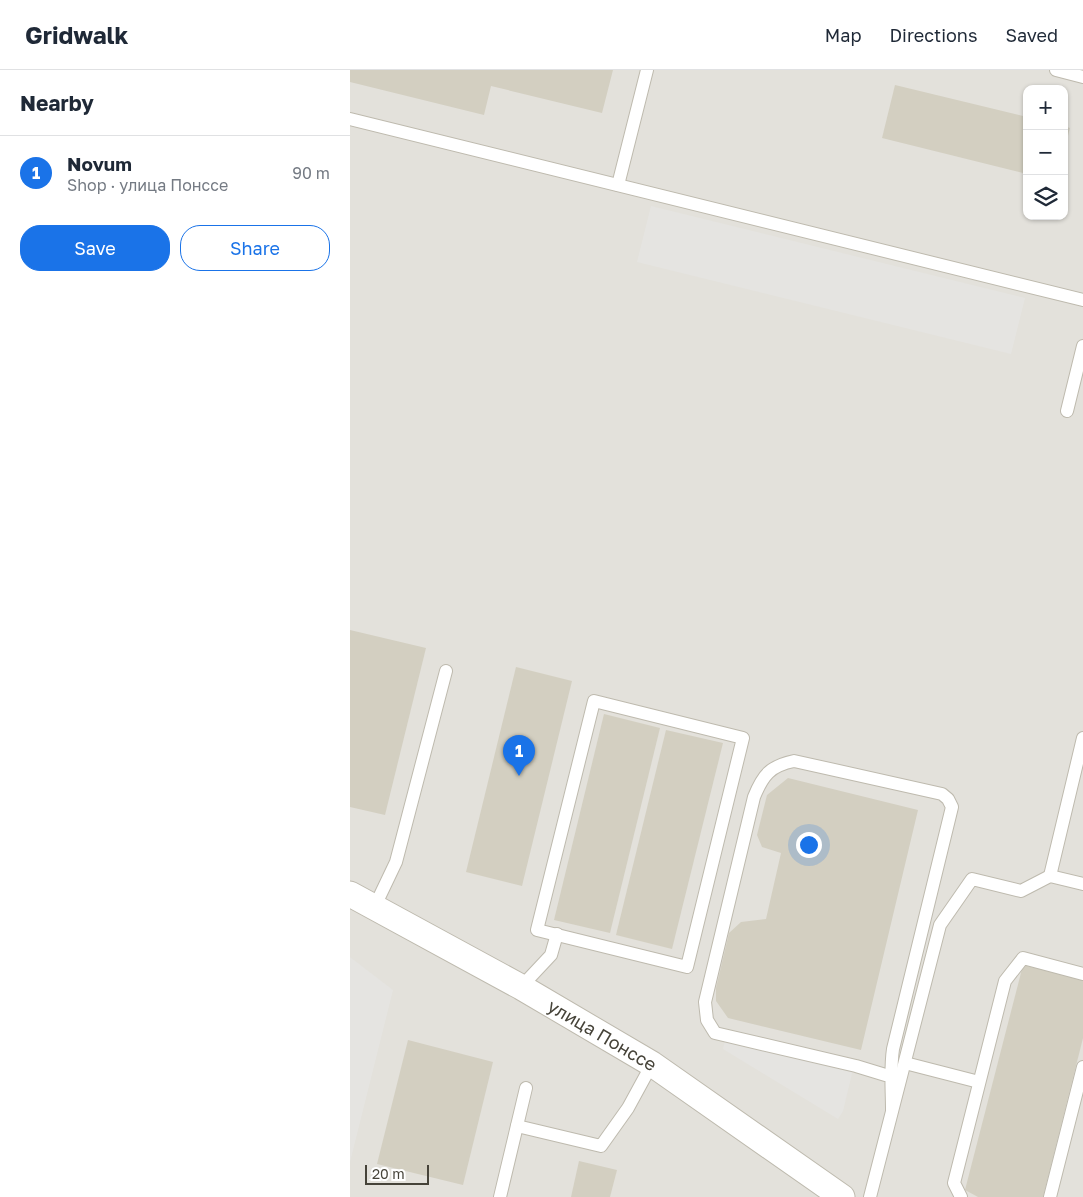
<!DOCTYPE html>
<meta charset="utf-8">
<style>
body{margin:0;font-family:"Golos Text",sans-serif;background:#f2f2f3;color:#1f2937}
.controls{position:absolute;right:15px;top:15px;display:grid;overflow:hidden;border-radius:10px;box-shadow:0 1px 4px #0004}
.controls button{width:45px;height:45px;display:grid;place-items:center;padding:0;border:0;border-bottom:1px solid #e0e1e3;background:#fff;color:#1f2937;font:25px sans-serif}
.scale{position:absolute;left:15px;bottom:12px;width:64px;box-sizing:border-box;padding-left:5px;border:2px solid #464339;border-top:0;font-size:14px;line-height:18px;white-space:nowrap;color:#464339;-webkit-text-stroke:4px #fff;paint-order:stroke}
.you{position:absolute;left:458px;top:774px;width:18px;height:18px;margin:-12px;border:4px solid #fff;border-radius:50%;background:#1a73e8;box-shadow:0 0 0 8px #1a73e833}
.badge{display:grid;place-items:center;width:32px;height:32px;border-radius:50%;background:#1a73e8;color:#fff;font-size:16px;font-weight:700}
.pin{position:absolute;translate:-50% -41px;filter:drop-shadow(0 1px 2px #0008)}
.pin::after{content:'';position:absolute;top:26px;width:18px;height:15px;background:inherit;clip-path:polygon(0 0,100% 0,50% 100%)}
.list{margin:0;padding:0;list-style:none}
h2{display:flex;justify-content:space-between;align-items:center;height:65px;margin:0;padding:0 20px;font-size:21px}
h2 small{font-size:16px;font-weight:400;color:#747a83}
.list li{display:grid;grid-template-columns:32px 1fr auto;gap:15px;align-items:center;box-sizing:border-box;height:75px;padding:0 20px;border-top:1px solid #e0e1e3}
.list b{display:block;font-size:19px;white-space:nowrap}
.list p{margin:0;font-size:16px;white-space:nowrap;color:#747a83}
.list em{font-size:16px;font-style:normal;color:#747a83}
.actions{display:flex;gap:10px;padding:15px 20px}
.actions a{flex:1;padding:11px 0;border:1px solid #1a73e8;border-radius:20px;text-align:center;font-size:18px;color:#1a73e8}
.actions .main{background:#1a73e8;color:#fff}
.icon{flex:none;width:28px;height:28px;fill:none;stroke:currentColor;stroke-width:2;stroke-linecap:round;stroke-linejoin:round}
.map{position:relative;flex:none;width:733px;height:1127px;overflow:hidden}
header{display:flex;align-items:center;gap:30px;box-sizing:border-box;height:70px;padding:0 25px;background:#fff;border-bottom:1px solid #e0e1e3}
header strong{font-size:24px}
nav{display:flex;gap:28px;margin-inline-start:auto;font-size:18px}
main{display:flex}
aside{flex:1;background:#fff}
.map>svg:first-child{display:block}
.industrial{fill:#e3e1db;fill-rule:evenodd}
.parking{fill:#e5e4e1}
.building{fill:#d3cfc1}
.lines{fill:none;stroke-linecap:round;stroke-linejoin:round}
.lane-casing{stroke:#bebaae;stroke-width:14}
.street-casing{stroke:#bebaae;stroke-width:27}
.lane{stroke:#fff;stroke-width:12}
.street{stroke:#fff;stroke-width:25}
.labels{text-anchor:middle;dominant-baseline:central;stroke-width:5;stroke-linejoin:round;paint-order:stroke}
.street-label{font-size:18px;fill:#464339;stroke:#fff}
</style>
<header>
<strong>Gridwalk</strong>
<nav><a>Map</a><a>Directions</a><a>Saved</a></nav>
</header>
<main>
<aside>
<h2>Nearby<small></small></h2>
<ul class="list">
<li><span class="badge">1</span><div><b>Novum</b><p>Shop · улица Понссе</p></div><em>90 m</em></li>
</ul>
<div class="actions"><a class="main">Save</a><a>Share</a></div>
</aside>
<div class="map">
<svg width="733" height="1127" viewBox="0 0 733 1127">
<rect width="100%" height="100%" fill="#f3f2ea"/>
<path class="industrial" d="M 0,0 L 733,0 L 733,1127 L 0,1127 ZM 677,19 L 714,19 L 714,146 L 677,146 Z"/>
<g class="parking">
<polygon points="301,136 675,228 661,284 287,192"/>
<polygon points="0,887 43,920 0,1092"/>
<polygon points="377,961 505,991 493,1041 488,1049 373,979"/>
</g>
<g class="building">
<polygon points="0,0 263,0 252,43 141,16 134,45 0,12"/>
<polygon points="545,15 677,47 677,104 532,68"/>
<polygon points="714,56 720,58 715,77 714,77"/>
<polygon points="0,560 76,578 35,745 0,737"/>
<polygon points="166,597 222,611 172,816 116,802"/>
<polygon points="254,644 310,658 260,863 204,850"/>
<polygon points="316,660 373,673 322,879 266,865"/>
<polygon points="438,708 568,740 511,980 378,948 366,931 366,918 379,863 391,852 416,849 431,783 412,777 407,765 417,725"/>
<polygon points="673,895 733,910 733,968 693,1127 628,1127 615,1120"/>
<polygon points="58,970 143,992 113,1115 27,1094"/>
<polygon points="229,1091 267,1100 260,1127 221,1127"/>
</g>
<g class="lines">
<defs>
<g id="lane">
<polyline points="706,0 733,7"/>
<polyline points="0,49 733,230"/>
<polyline points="268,115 297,0"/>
<polyline points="717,341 733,276"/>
<polygon points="244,631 393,668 337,897 187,860"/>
<polyline points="700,806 733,668"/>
<polyline points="25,836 46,792 96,601"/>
<polyline points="171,917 201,885 207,864"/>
<polyline points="555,993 629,1012"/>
<path d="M 542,1040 C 542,1020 540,999 543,979 L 602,737 L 598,729 L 592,724 L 444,691 C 420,696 413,705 404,727 L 355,932 L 357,950 L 365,963 L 506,996 L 542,1007"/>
<polyline points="167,1056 251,1076 278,1038 302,994"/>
<polyline points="150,1127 176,1018"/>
<polyline points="520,1127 590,855 622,809 671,821 700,806 733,814"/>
<polyline points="611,1127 604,1113 655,911 673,888 733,904"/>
<polyline points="700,1127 733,997"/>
</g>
<g id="street">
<path id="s1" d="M 0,824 L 171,917 L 302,994 L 492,1127"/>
</g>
</defs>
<use href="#lane" class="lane-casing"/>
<use href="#street" class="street-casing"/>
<use href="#lane" class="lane"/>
<use href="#street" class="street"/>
</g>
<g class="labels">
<g class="street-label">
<text stroke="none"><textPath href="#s1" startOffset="289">улица Понссе</textPath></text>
</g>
</g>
</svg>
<div class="controls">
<button>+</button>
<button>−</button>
<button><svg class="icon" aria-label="layers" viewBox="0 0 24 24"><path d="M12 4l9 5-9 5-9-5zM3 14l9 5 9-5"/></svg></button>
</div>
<div class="scale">20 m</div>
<div class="you"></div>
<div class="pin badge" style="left:169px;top:706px">1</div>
</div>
</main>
